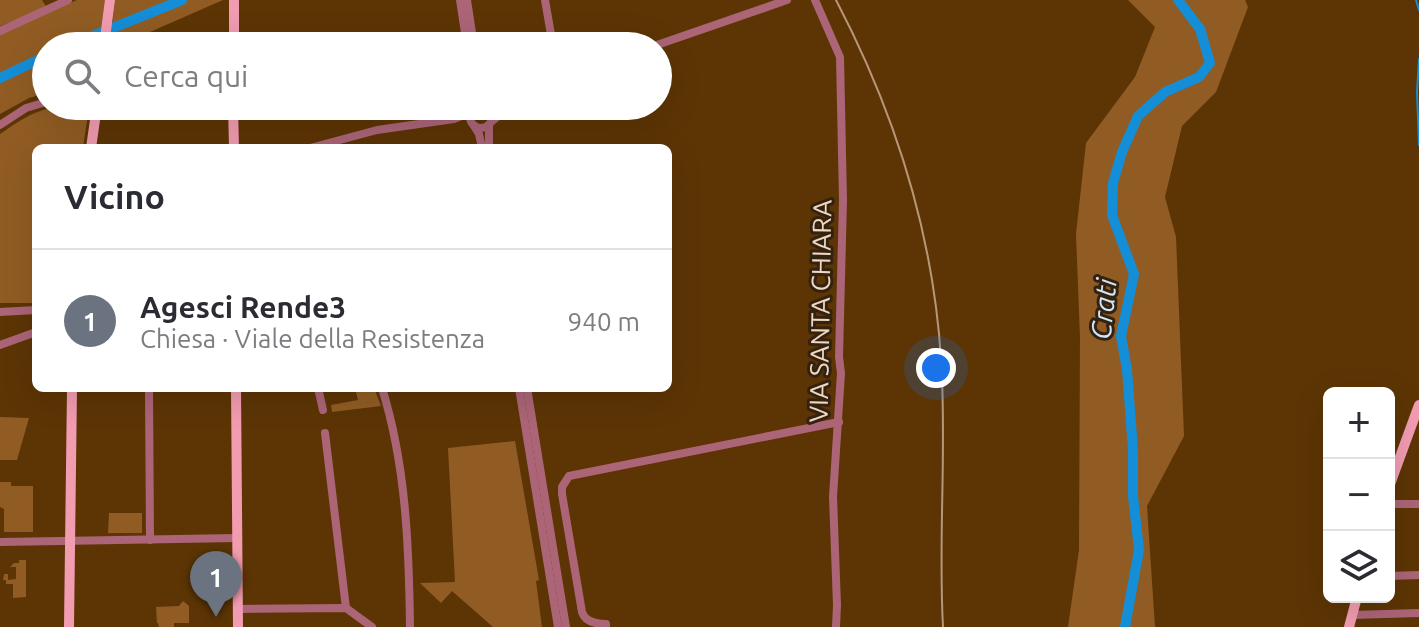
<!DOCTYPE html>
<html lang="it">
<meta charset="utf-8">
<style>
body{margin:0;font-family:Ubuntu,sans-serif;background:#f7f7f7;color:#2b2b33}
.controls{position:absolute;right:24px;bottom:24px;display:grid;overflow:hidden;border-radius:12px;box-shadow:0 8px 32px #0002}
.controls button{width:72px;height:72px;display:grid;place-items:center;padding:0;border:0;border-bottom:2px solid #e1e1e2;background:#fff;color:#2b2b33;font:40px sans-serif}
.you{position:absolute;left:936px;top:368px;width:28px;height:28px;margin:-20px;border:6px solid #fff;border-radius:50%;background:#1a73e8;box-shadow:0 0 0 12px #1a73e833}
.badge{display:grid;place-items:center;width:52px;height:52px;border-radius:50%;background:#4e6e8b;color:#fff;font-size:26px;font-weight:700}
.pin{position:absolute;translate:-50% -66px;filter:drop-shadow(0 2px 4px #0008)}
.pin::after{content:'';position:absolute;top:42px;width:28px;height:24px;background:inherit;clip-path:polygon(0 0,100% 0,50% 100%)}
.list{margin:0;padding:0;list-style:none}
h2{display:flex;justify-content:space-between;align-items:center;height:104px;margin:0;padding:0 32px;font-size:34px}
h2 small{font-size:26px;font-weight:400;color:#7c7c81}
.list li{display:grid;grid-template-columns:52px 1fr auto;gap:24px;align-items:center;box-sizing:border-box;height:144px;padding:0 32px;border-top:2px solid #e1e1e2}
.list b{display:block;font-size:30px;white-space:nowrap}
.list p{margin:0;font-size:26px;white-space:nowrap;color:#7c7c81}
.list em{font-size:26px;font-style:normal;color:#7c7c81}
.icon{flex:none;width:44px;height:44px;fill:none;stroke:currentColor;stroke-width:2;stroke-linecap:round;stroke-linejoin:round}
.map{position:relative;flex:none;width:1419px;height:627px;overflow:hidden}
.search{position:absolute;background:#fff;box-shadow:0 8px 32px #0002;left:32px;top:32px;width:640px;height:88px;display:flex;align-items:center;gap:20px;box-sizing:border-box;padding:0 28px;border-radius:44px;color:#7c7c81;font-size:30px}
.panel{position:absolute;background:#fff;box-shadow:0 8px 32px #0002;left:32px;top:144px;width:640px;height:248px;border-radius:12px}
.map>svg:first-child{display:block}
.green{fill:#915c24}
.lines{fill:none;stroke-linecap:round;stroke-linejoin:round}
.stream{stroke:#148ed7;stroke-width:2}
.river{stroke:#148ed7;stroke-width:10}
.minor{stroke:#ab6577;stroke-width:8}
.major{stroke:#f29cb1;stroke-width:10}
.rail{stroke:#b69778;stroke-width:2}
.labels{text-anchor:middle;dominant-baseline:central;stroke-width:6;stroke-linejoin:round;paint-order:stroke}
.street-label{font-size:26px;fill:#f0d7c2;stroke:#342210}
.water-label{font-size:28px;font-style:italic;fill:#d0e7fa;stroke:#342210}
</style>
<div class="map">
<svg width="1419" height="627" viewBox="0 0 1419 627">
<rect width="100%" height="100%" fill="#5d3505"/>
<g class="green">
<polygon points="0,0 42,0 47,8 0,26"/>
<polygon points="77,0 107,0 101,46 46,46 46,93 29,98 0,114 0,34"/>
<polygon points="115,0 223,0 118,46 110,46"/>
<polygon points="1128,0 1245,0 1248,7 1216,92 1182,126 1165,197 1176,237 1184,436 1147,506 1155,627 1068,627 1079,550 1080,337 1076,234 1086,143 1135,77 1155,27"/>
<path d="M 51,108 L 70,109 L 88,114 L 83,148 L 36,148 L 36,303 L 0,303 L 0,134 C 16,123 31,112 51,108 Z"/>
<polygon points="355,388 374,388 381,406 332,412 331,405 358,400"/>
<polygon points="0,417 29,418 17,460 0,460"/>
<polygon points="515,441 539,580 536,581 542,627 493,627 452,591 441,603 420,583 455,582 448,448"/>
<polygon points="0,482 11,482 11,486 33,486 33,532 4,532 4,509 0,507"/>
<polygon points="109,513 142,513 142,533 108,533"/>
<polygon points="19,560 26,560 26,597 13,598 13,584 6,584 6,580 3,580 4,574 8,574 8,580 16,579 16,567 10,567 14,563 19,563"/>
<polygon points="183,601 189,606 189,623 174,623 174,627 159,627 158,623 157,623 156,607 179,606"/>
</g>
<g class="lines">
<g class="stream">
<polyline points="1416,0 1419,10"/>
<polyline points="1419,59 1417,92 1419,145"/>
</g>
<g class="river">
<polyline points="68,46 182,0"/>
<polyline points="0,78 46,56"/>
<polyline points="1125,627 1139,550 1133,496 1133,450 1127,370 1121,336 1134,274 1112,215 1113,183 1122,152 1138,116 1165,92 1199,77 1210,63 1200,29 1178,0"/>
</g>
<g class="minor">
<polyline points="460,0 467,46"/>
<polyline points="467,0 474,46"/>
<polyline points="545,0 553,46"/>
<polyline points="815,0 840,57 843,200 839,357 841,373 833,497 837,605 836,627"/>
<polyline points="0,31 68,0"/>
<polyline points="654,46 787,0"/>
<circle cx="481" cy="117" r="11"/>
<polyline points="492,121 511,106"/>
<polyline points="0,125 26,108 46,102"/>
<polyline points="489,125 489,148"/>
<polyline points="474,126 479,134 482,148"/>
<polyline points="310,148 377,130 454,119 471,112"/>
<polyline points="0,312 36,310"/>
<polyline points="0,345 36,332"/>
<polyline points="149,388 150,540"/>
<polyline points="318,388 323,410"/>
<path d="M 382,388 C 406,465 409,547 410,627"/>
<polyline points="519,388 558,627"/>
<polyline points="527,388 566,627"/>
<polyline points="325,433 346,608"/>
<polyline points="1389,504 1419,504"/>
<polyline points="0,542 236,538"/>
<polyline points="1389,576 1419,575"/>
<polyline points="238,609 346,608 372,627"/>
<polyline points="1352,615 1419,613"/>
<path d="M 606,627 L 606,624 C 596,624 585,622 582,612 L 562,494 L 562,487 L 569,476 L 839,422"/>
</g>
<g class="major">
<polyline points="104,46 110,0"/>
<polyline points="234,46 234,0"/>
<polyline points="233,106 234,148"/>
<polyline points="91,148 97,106"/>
<polyline points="236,388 238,627"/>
<polyline points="1389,487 1419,405"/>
<polyline points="69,627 72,388"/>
<polyline points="1349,627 1357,597"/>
</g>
<path class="rail" d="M 836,0 C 895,113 933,232 941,359 C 947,448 938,538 943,627"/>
</g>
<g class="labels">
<g class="street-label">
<text transform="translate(820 311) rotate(-89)">VIA SANTA CHIARA</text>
</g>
<g class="water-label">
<text transform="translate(1103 309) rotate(-84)">Crati</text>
</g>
</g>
</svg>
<div class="controls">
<button>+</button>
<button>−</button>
<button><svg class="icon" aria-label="layers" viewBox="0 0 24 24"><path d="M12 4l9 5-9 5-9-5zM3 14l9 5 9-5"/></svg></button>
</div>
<div class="you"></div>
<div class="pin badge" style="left:216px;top:617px;background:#6b7280">1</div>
<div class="search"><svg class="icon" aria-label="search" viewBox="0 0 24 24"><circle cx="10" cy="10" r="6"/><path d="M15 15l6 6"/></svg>Cerca qui</div>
<section class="panel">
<h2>Vicino<small></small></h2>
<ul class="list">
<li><span class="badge" style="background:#6b7280">1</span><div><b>Agesci Rende3</b><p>Chiesa · Viale della Resistenza</p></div><em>940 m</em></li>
</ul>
</section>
</div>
